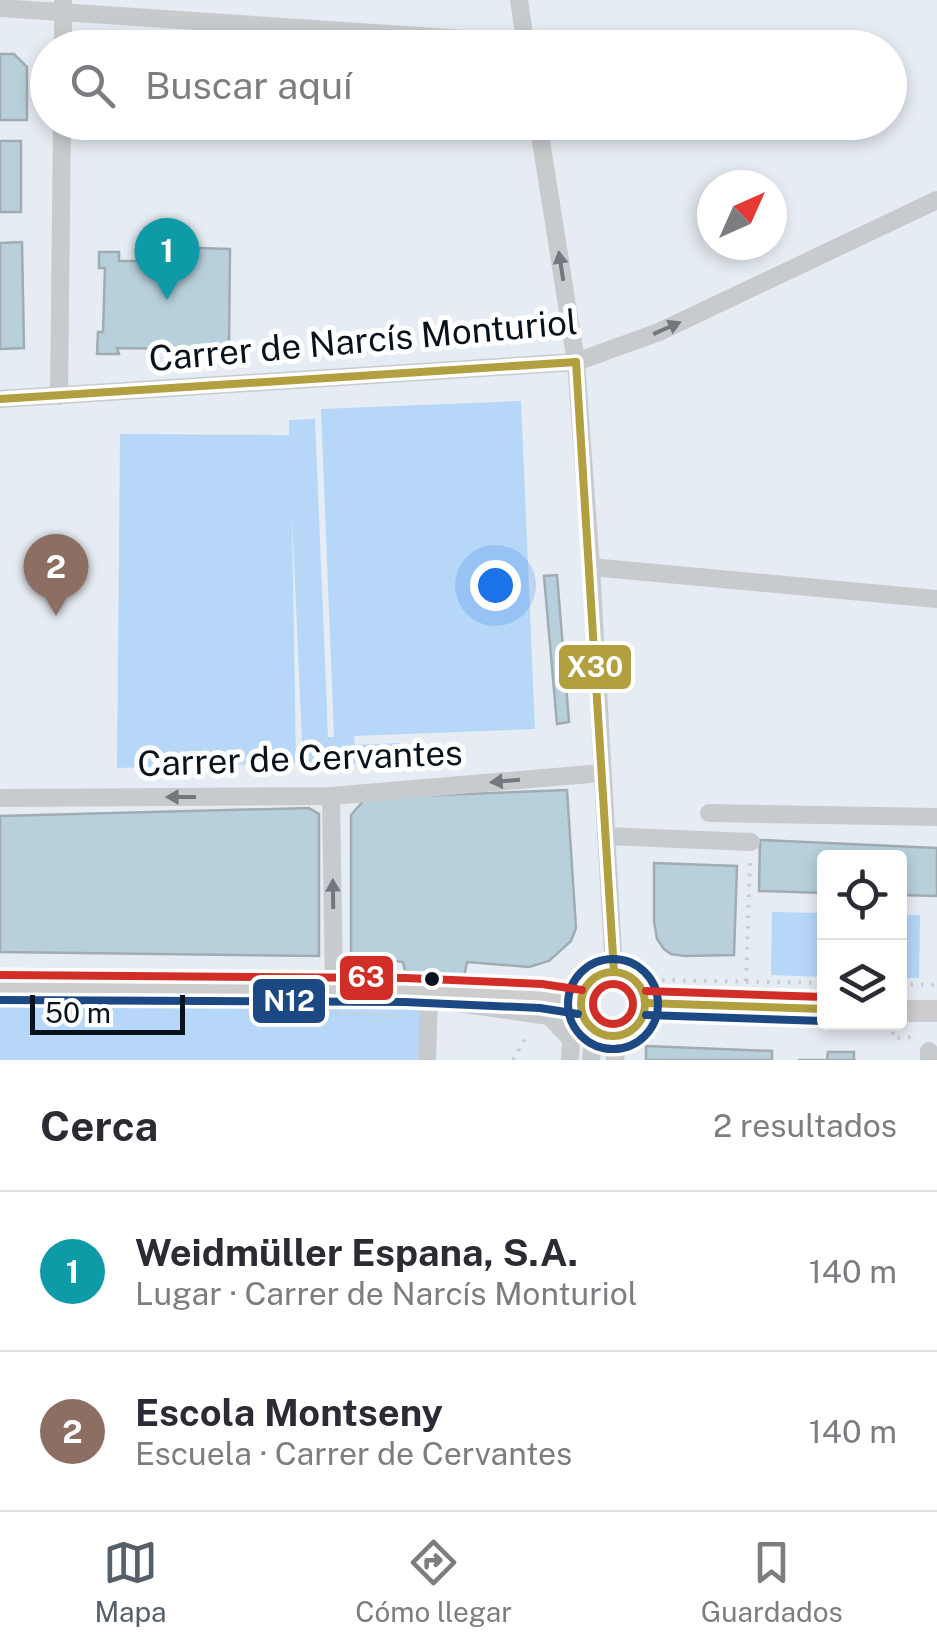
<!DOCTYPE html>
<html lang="es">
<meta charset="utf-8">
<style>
body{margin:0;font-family:"Public Sans",sans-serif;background:#f2f2f3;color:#2b2b33}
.controls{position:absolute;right:30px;bottom:30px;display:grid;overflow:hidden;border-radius:10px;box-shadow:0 5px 15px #0003}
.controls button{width:90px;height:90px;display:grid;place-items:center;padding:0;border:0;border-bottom:2px solid #e1e1e2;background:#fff;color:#2b2b33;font:50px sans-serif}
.compass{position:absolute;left:697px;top:170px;width:90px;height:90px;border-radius:50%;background:#fff;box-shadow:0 5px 15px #0003;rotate:45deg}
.scale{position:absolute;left:30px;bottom:25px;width:155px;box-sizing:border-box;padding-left:10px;border:5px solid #08121d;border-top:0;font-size:28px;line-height:35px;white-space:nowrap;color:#08121d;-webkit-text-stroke:8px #fff;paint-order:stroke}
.you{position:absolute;left:495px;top:585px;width:35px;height:35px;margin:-25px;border:8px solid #fff;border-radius:50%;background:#1a73e8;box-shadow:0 0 0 15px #1a73e833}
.badge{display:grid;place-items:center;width:65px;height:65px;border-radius:50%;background:#565e68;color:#fff;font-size:32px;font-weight:700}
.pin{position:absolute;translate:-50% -82px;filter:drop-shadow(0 2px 5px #0008)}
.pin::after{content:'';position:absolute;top:52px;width:35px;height:30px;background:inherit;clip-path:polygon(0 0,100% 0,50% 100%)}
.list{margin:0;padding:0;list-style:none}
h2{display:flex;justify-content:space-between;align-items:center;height:130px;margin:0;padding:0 40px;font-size:42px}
h2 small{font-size:32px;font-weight:400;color:#7c7c81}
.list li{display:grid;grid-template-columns:65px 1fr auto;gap:30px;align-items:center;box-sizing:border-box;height:160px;padding:0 40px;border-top:2px solid #e1e1e2}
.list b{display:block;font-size:38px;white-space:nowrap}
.list p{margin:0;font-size:32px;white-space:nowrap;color:#7c7c81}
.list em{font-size:32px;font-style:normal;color:#7c7c81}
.icon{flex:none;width:55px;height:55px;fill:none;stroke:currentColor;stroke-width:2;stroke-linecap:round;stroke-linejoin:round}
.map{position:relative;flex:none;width:937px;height:1060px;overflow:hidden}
.search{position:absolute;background:#fff;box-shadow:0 5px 15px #0003;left:30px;right:30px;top:30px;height:110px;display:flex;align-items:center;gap:25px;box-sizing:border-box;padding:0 35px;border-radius:55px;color:#7c7c81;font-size:38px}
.sheet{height:450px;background:#fff}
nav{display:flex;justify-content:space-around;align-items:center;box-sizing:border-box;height:140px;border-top:2px solid #e1e1e2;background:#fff;font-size:28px;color:#7c7c81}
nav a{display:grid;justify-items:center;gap:5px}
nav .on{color:#565e68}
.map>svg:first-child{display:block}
.green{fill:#b6d7f8}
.building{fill:#b8d0dc;stroke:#a1abb2;stroke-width:2.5}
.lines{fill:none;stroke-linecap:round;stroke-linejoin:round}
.path{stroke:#c9cbcf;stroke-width:4;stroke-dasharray:2.5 8;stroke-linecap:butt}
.street{stroke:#c8cbce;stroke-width:18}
.secondary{stroke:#cdcdce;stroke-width:22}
.bus-1-casing{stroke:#fff;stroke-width:15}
.bus-2-casing{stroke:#fff;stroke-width:15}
.bus-3-casing{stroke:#fff;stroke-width:15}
.bus-1{stroke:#b19f40;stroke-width:8}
.bus-2{stroke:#1c4883;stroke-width:8}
.bus-3{stroke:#d02e26;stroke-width:8}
.oneway{fill:#72787e}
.bus-dot{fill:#08121d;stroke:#fff;stroke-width:4}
.labels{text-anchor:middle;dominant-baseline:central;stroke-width:10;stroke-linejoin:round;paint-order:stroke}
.street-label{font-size:35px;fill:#08121d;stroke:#fff}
.line-badge{stroke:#fff;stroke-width:4}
.badge-label{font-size:28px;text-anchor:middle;font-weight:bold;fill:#fff}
</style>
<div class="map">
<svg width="937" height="1060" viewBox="0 0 937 1060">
<rect width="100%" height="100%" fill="#e6ecf3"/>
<g class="green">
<polygon points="521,401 535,729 354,736 355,745 400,743 401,762 303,765 292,515 296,763 117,768 120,434 289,435 289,420 315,419 328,737 334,737 321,409"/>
<polygon points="772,912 824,913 824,977 771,975"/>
<polygon points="900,915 920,915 919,978 900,978"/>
<polygon points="429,999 427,1060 0,1060 0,1002"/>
</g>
<g class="building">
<polygon points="0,54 14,54 27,67 27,120 0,120"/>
<rect x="0" y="141" width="21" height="71"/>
<polygon points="22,242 24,348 0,349 0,243"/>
<polygon points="139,246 230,249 229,350 117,348 119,354 97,354 98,332 103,332 105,268 99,268 99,252 119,252 119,261 138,261"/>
<polygon points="557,575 569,722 557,724 544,576"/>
<polygon points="567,790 576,928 571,941 549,961 529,967 467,962 464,977 405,971 403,962 351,955 351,815 366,798"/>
<polygon points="309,808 319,814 319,956 0,952 0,816"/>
<polygon points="760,840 937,848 937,896 900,895 900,858 824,858 824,893 759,891"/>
<polygon points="654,863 737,866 734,955 685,956 671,954 664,949 657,939 654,921"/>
<polygon points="646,1046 772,1051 772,1060 646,1060"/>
<polygon points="828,1052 854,1052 854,1060 798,1060 827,1060"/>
</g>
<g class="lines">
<g class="path">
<polyline points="632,959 652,980"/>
<polyline points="578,980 594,968"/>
<polyline points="662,980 824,983"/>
<polyline points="746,981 750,862"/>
<polyline points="900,984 937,985"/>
<polyline points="293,1013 408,1016"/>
<polyline points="893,1032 893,1038 918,1037"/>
<polyline points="513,1060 528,1034"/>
</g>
<g class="street">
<polyline points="63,0 63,48"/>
<polyline points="519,0 526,48"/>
<polyline points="0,8 525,43"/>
<polyline points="538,122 576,362 591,567 614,972"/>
<polyline points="59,396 62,122"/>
<polyline points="0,399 576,362 659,332 937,200"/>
<polyline points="591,567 937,599"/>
<polyline points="331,796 334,991"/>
<polyline points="0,798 331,796 602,773"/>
<polyline points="709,813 937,817"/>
<polyline points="606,836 751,842"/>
<polyline points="427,1060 429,999 549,1016 571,1039 570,1060"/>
<polyline points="591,1060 594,1031"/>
<polyline points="615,1060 618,1037"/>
<polyline points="929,1060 929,1051"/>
</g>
<g class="secondary">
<circle cx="613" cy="1004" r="32"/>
<polyline points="0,987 404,990 541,996 580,1002"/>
<polyline points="646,1003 824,1009"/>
<polyline points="900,1011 937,1011"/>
</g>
<defs>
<g id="bus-1">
<polyline points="576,362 614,972"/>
<polyline points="0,399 576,362"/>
<circle cx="613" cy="1004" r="32"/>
<polyline points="646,1003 824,1009"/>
</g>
<g id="bus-2">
<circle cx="613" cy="1004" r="45"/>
<polyline points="0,1000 404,1002 540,1008 578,1014"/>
<polyline points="646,1015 824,1021"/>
</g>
<g id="bus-3">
<polyline points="0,975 405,978 542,984 582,990"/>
<circle cx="613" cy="1004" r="20"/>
<polyline points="646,991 824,997"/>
</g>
</defs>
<use href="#bus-1" class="bus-1-casing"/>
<use href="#bus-2" class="bus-2-casing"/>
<use href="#bus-3" class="bus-3-casing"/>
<use href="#bus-1" class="bus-1"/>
<use href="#bus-2" class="bus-2"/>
<use href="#bus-3" class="bus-3"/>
</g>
<defs><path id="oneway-solid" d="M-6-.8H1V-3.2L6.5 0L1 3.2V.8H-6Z" transform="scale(2.5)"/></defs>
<g class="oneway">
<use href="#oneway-solid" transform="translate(561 266) rotate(-99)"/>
<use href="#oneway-solid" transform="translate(667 328) rotate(-24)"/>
<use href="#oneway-solid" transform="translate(505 781) rotate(175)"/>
<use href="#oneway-solid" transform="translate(181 797) rotate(180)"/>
<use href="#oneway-solid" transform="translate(333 894) rotate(-91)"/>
</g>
<circle class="bus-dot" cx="432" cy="979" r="9"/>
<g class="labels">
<g class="street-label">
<text transform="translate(363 340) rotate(-5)">Carrer de Narcís Monturiol</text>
<text transform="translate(300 758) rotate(-2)">Carrer de Cervantes</text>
</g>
</g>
<g class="line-badge">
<rect x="557" y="643" width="76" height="48" rx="10" fill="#b19f40"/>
<rect x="338" y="954" width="57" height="48" rx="10" fill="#d02e26"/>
<rect x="251" y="977" width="76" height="48" rx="10" fill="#1c4883"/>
</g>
<g class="badge-label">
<text x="595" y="677">X30</text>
<text x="366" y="987">63</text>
<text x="289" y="1011">N12</text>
</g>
</svg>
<div class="controls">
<button><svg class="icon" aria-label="locate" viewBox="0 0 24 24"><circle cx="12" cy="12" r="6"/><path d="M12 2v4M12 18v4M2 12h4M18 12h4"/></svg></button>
<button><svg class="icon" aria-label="layers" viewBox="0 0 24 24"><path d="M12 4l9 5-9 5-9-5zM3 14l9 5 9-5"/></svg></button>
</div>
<svg class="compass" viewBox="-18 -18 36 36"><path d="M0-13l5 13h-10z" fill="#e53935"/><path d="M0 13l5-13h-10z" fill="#7c7c81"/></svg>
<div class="scale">50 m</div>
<div class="you"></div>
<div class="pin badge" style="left:167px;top:300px;background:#0f9aa8">1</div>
<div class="pin badge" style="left:56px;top:616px;background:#8d6e63">2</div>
<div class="search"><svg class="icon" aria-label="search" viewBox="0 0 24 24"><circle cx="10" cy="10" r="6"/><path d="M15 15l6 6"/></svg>Buscar aquí</div>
</div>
<section class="sheet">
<h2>Cerca<small>2 resultados</small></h2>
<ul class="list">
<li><span class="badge" style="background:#0f9aa8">1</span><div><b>Weidmüller Espana, S.A.</b><p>Lugar · Carrer de Narcís Monturiol</p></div><em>140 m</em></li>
<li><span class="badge" style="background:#8d6e63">2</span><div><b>Escola Montseny</b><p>Escuela · Carrer de Cervantes</p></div><em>140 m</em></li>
</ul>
</section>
<nav>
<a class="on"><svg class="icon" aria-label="map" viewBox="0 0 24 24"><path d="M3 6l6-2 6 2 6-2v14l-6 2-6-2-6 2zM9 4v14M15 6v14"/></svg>Mapa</a>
<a><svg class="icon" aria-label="directions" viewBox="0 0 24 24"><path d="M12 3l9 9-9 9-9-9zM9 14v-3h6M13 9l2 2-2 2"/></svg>Cómo llegar</a>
<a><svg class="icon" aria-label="saved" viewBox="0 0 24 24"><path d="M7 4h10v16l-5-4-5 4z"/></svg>Guardados</a>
</nav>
